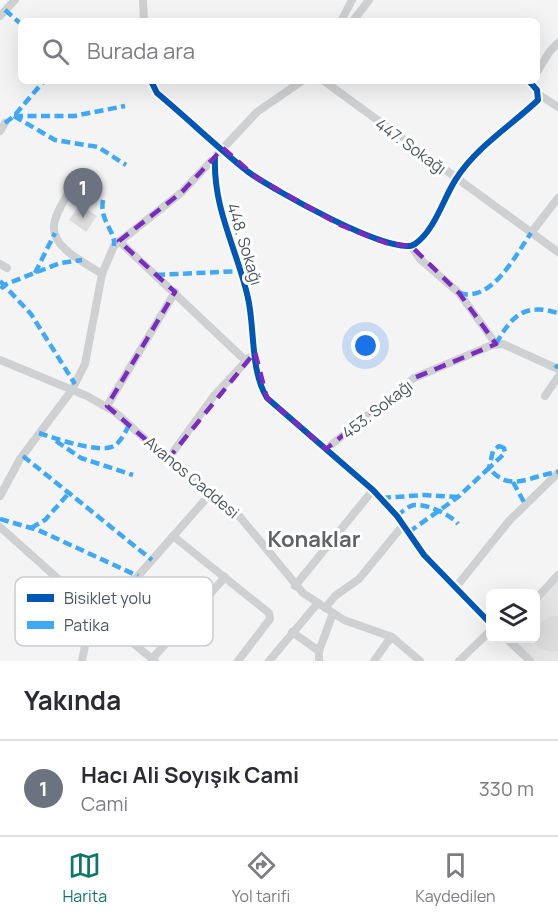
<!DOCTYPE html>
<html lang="tr">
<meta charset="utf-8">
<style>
body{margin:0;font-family:Manrope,sans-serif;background:#f7f7f7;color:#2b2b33}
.controls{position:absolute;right:18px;bottom:18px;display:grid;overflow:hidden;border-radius:9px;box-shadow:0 6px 24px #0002}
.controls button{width:54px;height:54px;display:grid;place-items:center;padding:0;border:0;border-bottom:2px solid #e1e1e2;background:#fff;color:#2b2b33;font:30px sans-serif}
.you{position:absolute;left:366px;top:346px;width:21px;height:21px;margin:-15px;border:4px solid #fff;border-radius:50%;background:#1a73e8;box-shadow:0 0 0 9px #1a73e833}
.badge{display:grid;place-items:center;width:39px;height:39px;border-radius:50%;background:#0f766e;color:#fff;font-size:20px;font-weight:700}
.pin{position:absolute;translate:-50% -50px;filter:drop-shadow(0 2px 3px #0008)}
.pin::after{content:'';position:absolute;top:32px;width:21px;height:18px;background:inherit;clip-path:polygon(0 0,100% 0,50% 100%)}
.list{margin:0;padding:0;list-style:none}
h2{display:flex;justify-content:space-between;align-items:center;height:78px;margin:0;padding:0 24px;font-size:26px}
h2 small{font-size:20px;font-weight:400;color:#7c7c81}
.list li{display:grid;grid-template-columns:39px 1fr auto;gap:18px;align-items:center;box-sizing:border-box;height:96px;padding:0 24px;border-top:2px solid #e1e1e2}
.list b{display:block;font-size:22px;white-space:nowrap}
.list p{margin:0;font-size:20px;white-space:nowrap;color:#7c7c81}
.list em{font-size:20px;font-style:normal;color:#7c7c81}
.icon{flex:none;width:33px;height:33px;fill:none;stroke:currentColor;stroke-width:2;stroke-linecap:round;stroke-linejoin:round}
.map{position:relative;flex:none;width:558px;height:661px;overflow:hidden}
.search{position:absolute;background:#fff;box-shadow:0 6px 24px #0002;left:18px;right:18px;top:18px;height:66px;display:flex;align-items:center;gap:15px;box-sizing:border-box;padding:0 21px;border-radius:9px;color:#7c7c81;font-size:22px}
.sheet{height:174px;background:#fff}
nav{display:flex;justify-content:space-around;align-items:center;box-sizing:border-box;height:84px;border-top:2px solid #e1e1e2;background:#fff;font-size:16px;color:#7c7c81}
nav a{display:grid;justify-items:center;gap:3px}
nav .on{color:#0f766e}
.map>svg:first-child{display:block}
.education{fill:#e6e5e6}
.building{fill:#ddddde}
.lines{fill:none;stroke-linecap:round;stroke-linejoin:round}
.minor{stroke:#ced0d2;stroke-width:8}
.quiet{stroke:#3fa9f5;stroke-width:4.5;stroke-dasharray:9 4.5;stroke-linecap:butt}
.cycleway-casing{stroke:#fff;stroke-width:10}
.cycleway{stroke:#0057b8;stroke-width:6}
.marked{fill:none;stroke:#7b2cbf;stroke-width:4.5;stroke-dasharray:12 8;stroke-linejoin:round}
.labels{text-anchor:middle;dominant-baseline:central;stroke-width:6;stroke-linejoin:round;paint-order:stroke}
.street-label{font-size:16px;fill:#4a5661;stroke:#fff}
.district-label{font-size:22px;font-weight:bold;fill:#5f6368;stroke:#fff}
.key{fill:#fff;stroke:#c9ccd0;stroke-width:1.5}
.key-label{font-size:16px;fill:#4a5661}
</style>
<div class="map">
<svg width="558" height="661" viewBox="0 0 558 661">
<rect width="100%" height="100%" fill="#f4f4f4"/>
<polygon class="education" points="558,581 558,661 534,661 512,639 536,638 536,606"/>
<g class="building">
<polygon points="80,204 97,216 86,232 69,220"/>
<polygon points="551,616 558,616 558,651 553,652 539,649 532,639 536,639 538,625"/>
</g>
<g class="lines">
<g class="minor">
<polyline points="143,0 144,21"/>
<polyline points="0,16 15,0"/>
<polyline points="341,21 352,0"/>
<polyline points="353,21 369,0"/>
<polyline points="537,72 550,51 558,43"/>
<path d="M 151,81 L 157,93 C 187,118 217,147 247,171 C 268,187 395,259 415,244 C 435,230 443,199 456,179 C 476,147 512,125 538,100 L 537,90 L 529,81"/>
<polyline points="324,81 558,252"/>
<polyline points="538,94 558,107"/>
<polyline points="0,131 5,123"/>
<path d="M 215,158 C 213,209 237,249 248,298 C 255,329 250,370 267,398 L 373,490 L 397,516 L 424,555 L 490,623"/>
<path d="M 72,186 C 67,197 55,212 54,225 C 51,248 86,263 102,274"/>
<polyline points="531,233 558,198"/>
<polyline points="119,241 246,361"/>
<polyline points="411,246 420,259 459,293 496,344"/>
<polyline points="0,264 7,268"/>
<polyline points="0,360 87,396 115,412 165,457 208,489 240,517 303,593 344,620 392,637 420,661"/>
<polyline points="545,396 558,377"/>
<polyline points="107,406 175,292"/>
<polyline points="326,449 414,378 492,345 503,344 558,369"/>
<polyline points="168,459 213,397 250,357"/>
<polyline points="0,496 20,459 72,390 85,364 102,274 114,246 182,192 257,112 302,81"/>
<polyline points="0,527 103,619 155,661"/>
<polyline points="173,536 269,613 270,619 238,661"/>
<polyline points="295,586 373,490"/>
<polyline points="456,587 509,521 558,473"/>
<polyline points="536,599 558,575"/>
<polyline points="325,608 335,596 359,579 404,524"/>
<polyline points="292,632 319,651"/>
<polyline points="506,638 530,661"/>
<polyline points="152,659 225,577"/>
<polyline points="82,661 86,641 138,576 212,492"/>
<polyline points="269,661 318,603"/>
<polyline points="319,661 319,651 333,613"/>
<polyline points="374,661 391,637"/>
<polyline points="459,661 490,631"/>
</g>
<g class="quiet">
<polyline points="5,10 21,24"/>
<polyline points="14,116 55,140 98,147 126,165"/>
<polyline points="14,116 74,116 125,106"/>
<polyline points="5,123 14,116 44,81"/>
<path d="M 103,200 C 99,221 116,231 114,246"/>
<polyline points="35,273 55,233"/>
<polyline points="156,275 241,271"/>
<polyline points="0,281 31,314 75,384"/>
<polyline points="1,289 4,285 60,263 82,260"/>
<path d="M 459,293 C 492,303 515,256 531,233"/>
<path d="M 496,344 C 512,315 525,303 558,313"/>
<polyline points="555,368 558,365"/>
<path d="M 39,433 C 54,438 99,454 114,446 C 121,442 126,431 130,423"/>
<polyline points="56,441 81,458 133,475"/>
<polygon points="499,446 504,448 505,453 489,468 493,451"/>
<polyline points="23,456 152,560"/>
<polyline points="513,482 525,504"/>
<polyline points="382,498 424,495 458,497"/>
<path d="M 397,516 C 402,512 408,506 414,505 C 427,504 450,514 458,524"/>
<polyline points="0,519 38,530 138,576"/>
<polyline points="31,528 45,520 69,493"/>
<path d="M 409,532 L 458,497 L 489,468 C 510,494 531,475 558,472"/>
</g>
<defs>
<g id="cycleway">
<path d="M 151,81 L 157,93 C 187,118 217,147 247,171 C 268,187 395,259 415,244 C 435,230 443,199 456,179 C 476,147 512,125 538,100 L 537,90 L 529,81"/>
<path d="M 215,158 C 213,209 237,249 248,298 C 255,329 250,370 267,398 L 373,490 L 397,516 L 424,555 L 490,623"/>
</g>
</defs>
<use href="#cycleway" class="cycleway-casing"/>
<use href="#cycleway" class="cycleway"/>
</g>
<path class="marked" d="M 223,148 L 256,177 L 340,225 L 386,243 L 411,246 L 459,293 L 496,344 L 414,378 L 326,449 L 267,398 L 255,352 L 168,459 L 107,406 L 175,292 L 119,241 L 182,192 Z"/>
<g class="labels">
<g class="street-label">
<text transform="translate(411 146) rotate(36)">447. Sokağı</text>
<text transform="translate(245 244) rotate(73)">448. Sokağı</text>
<text transform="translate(377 409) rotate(-38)">453. Sokağı</text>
<text transform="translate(192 477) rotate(40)">Avanos Caddesi</text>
</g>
<g class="district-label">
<text x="314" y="539">Konaklar</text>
</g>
</g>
<rect x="15" y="577" width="198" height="69" rx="9" class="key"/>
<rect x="27" y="594" width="27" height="8" fill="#0057b8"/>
<rect x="27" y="621" width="27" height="8" fill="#3fa9f5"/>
<g class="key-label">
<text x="64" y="604">Bisiklet yolu</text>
<text x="64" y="631">Patika</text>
</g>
</svg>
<div class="controls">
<button><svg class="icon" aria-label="layers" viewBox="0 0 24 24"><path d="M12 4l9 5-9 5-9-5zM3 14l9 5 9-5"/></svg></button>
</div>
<div class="you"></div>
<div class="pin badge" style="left:83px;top:218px;background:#6b7280">1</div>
<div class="search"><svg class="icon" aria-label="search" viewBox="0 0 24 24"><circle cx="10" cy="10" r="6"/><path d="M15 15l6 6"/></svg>Burada ara</div>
</div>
<section class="sheet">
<h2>Yakında<small></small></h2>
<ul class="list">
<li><span class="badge" style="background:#6b7280">1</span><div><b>Hacı Ali Soyışık Cami</b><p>Cami</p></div><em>330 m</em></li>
</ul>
</section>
<nav>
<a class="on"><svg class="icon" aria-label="map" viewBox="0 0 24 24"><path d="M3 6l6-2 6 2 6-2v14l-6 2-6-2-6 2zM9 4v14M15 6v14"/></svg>Harita</a>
<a><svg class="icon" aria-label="directions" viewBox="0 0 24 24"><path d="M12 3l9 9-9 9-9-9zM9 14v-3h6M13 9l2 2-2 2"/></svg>Yol tarifi</a>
<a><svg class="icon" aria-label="saved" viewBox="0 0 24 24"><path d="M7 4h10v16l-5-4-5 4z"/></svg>Kaydedilen</a>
</nav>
